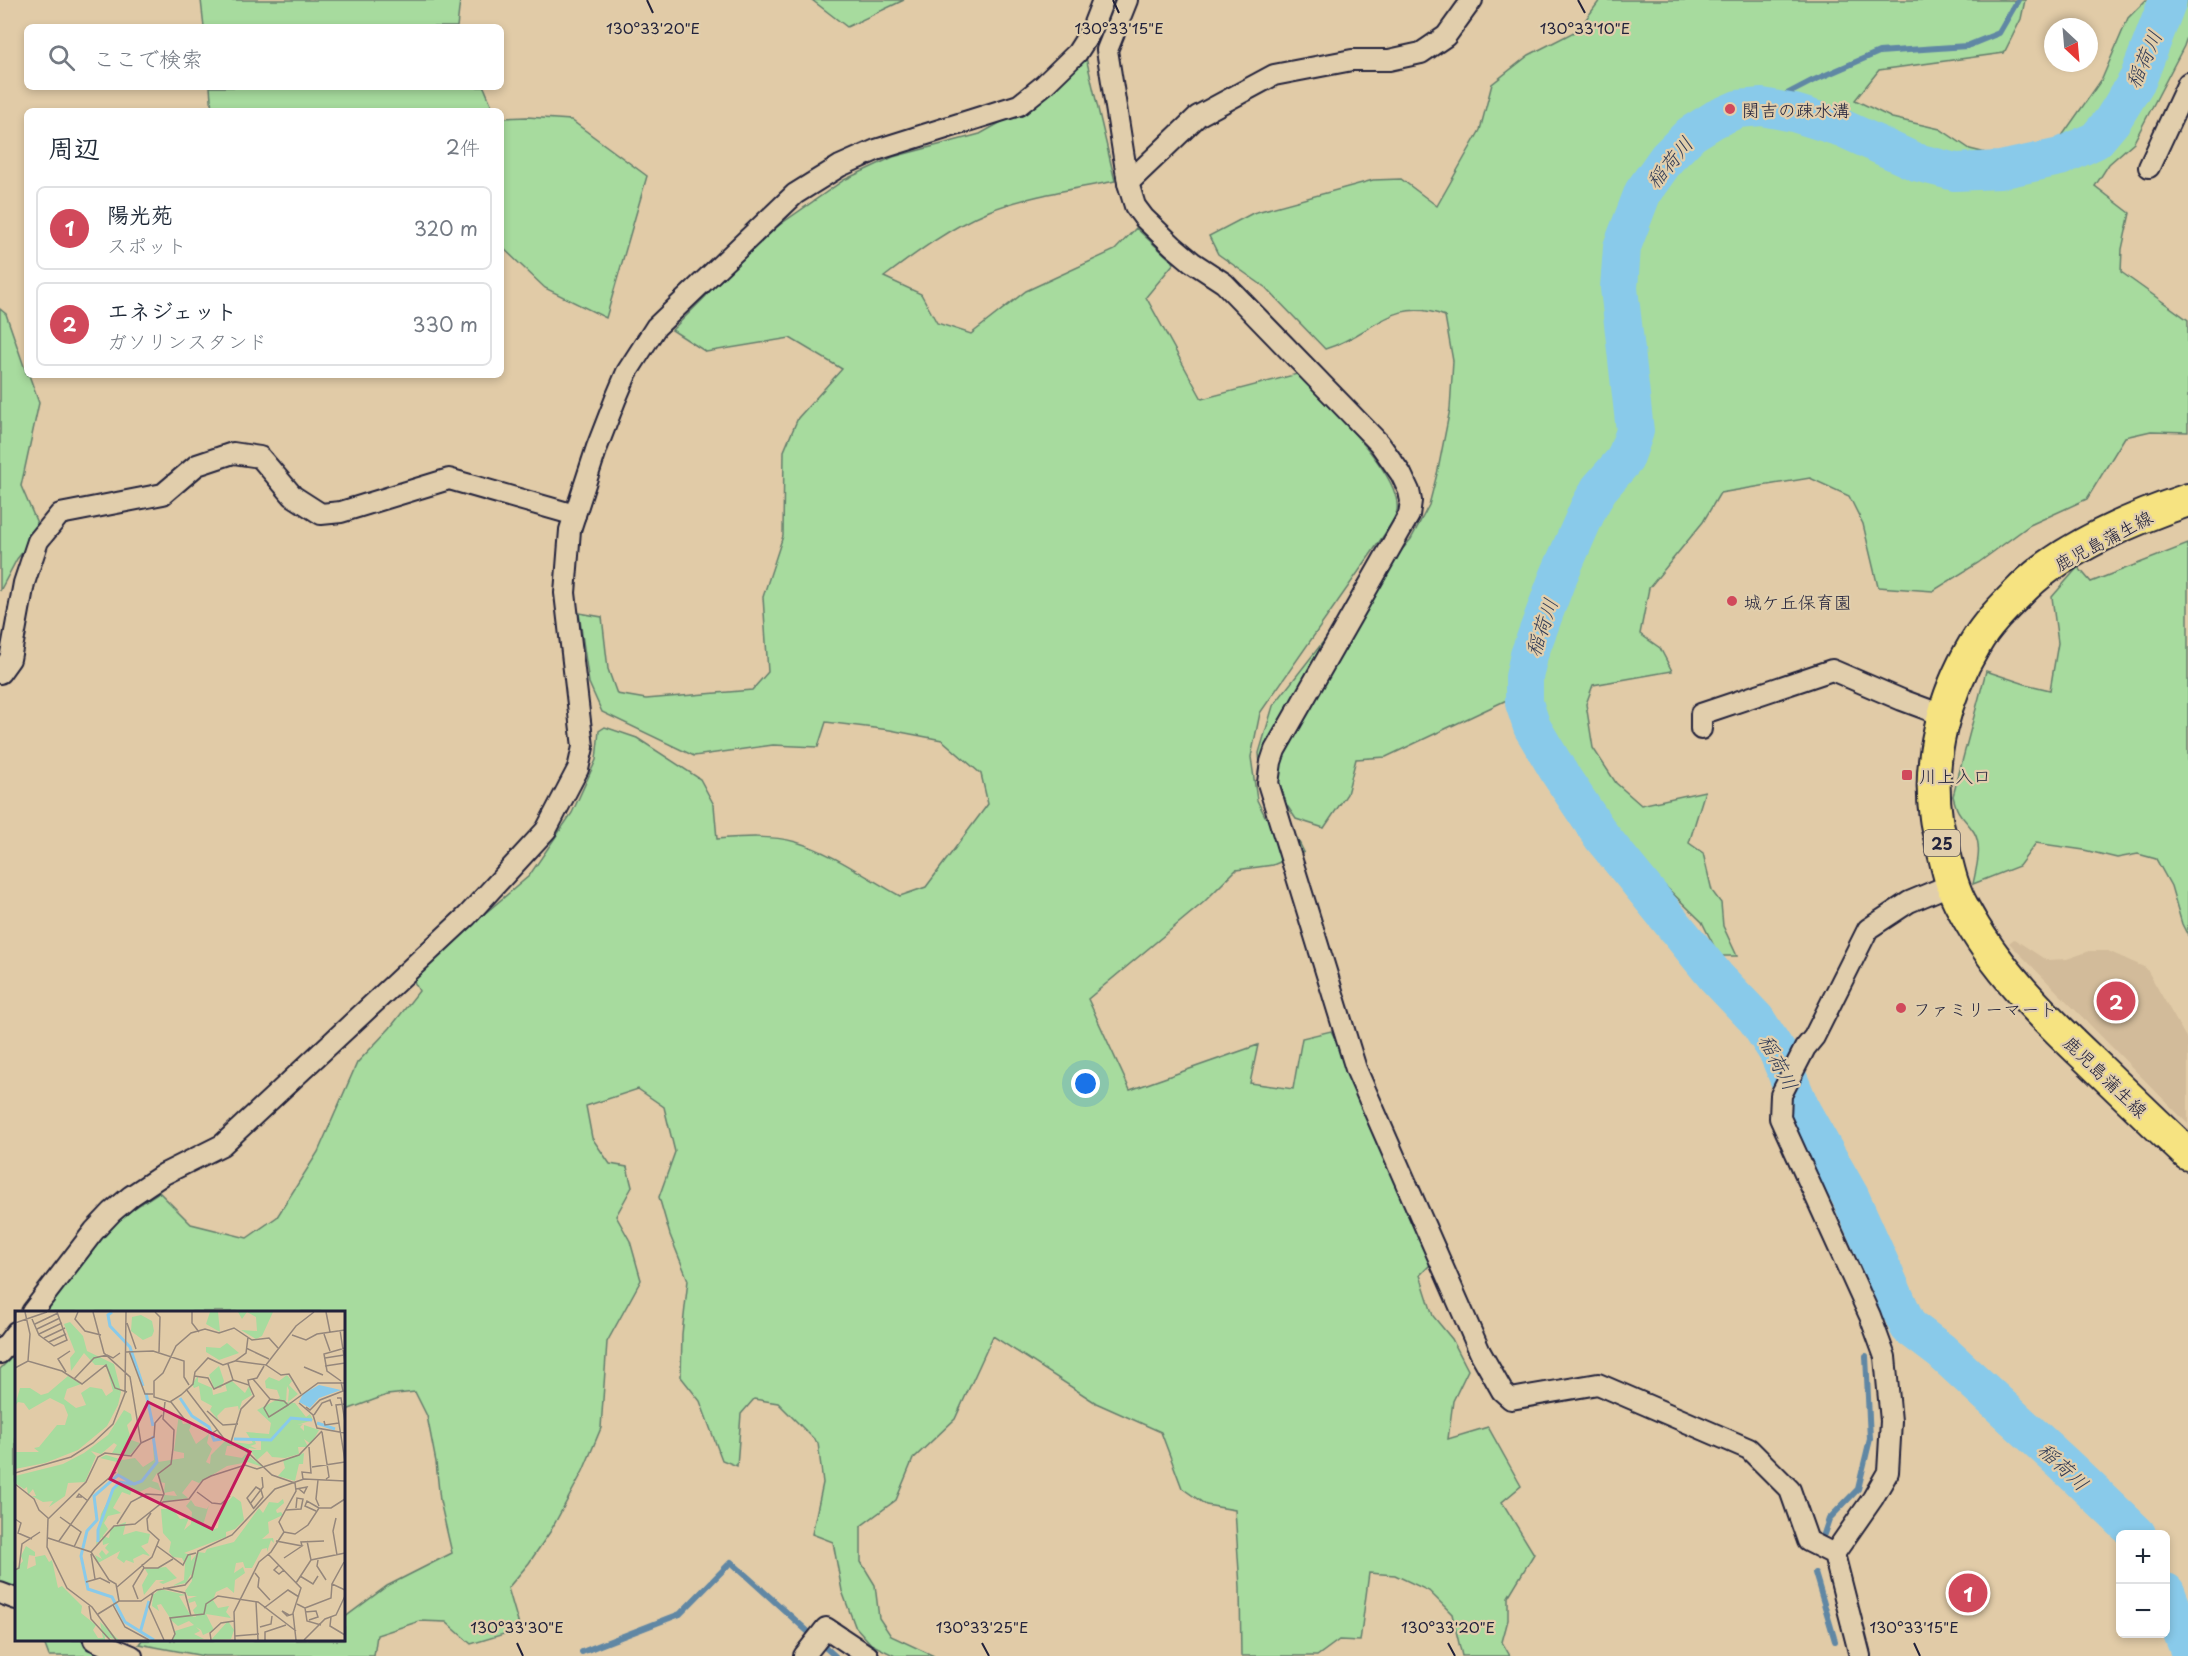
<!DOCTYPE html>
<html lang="ja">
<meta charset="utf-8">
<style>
body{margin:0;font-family:"Playpen Sans","Klee One",sans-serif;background:#f2f2f3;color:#1f2937}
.controls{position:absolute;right:18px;bottom:18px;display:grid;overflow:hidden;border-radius:9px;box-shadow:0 3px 9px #0003}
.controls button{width:54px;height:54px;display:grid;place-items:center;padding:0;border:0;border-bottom:2px solid #e0e1e3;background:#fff;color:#1f2937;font:30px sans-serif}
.compass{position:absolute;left:2044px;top:18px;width:54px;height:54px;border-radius:50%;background:#fff;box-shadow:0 3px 9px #0003;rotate:154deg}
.you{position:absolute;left:1086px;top:1084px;width:21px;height:21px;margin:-15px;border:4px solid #fff;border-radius:50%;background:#1a73e8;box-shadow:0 0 0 9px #1a73e833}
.badge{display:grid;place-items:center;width:39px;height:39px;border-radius:50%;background:#d1495b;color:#fff;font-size:20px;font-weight:700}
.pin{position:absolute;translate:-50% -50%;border:3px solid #fff;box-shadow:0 2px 6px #0006}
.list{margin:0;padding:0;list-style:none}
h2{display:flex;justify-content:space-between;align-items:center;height:78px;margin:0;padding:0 24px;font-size:26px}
h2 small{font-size:20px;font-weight:400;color:#747a83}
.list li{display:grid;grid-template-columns:39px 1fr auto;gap:18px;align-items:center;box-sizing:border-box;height:84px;margin:0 12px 12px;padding:0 12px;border:2px solid #e0e1e3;border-radius:9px}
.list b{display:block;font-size:22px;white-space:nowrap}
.list p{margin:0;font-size:20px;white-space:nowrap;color:#747a83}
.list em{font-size:20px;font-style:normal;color:#747a83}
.icon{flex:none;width:33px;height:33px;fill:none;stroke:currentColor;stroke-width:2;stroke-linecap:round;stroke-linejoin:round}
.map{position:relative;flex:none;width:2188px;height:1656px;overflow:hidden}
.search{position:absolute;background:#fff;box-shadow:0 3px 9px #0003;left:24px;top:24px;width:480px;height:66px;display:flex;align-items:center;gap:15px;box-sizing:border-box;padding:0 21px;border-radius:9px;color:#747a83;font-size:22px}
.panel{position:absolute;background:#fff;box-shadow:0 3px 9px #0003;left:24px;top:108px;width:480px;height:270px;border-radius:9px}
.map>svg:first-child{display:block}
.built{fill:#d2bb9a}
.green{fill:#a7db9e;stroke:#647e6c;stroke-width:1.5}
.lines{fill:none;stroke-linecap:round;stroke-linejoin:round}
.stream{stroke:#6087a4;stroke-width:6}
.river{stroke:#89caea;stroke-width:38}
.street-casing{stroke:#22223b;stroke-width:24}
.primary-casing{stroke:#22223b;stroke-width:36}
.street{stroke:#e1ceac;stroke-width:20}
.primary{stroke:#f6e381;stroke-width:32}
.ticks{fill:none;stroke:#22223b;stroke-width:2}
.poi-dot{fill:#d1495b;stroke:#e1ceac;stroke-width:2}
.labels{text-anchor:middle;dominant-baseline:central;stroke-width:4.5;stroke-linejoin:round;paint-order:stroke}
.shield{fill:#e1ceac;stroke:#5b565d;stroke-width:1.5}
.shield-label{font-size:16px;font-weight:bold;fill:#22223b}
.poi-label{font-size:18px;fill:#22223b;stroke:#e1ceac;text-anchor:start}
.street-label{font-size:18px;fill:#22223b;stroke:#e1ceac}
.water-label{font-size:20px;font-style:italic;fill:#313b55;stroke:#e1ceac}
.inset-river{fill:none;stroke:#89caea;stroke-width:3}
.inset-road{fill:none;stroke:#95877c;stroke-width:1.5}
.view{fill:#c2185b;fill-opacity:0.15;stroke:#c2185b;stroke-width:3}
.inset-edge{fill:none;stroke:#22223b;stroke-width:3}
.ticks-label{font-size:15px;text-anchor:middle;fill:#22223b;stroke:#e1ceac;stroke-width:4.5;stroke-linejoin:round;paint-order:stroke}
</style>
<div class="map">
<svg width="2188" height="1656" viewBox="0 0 2188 1656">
<rect width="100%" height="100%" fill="#e1cba7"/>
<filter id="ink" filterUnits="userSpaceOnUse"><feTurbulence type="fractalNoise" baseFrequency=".0167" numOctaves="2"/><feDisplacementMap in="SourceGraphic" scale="12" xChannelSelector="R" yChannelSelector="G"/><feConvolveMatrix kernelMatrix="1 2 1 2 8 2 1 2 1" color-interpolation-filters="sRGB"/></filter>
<g filter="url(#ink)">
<polygon class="built" points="2014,939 2046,960 2067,959 2090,951 2108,951 2146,968 2188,1041 2188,1124 2009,943"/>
<g class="green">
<polygon points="201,0 460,0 457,27 204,27"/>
<polygon points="812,0 904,0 847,27"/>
<path d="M 1600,0 L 2025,0 L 2021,19 L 2004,53 L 1879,70 L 1855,100 L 1892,118 L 1940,129 L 1970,149 L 2006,158 L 2057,143 L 2102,79 L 2128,18 L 2146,0 L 2188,0 L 2188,34 L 2184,46 L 2134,142 L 2109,164 L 2095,186 L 2130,213 L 2122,249 L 2121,272 L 2188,320 L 2188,432 L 2151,431 L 2125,437 L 2087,499 L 2030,525 L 1978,563 L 1933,591 L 1878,587 L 1863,524 L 1849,496 L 1810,478 L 1720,493 L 1703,522 L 1649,588 L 1640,634 L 1660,648 L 1672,671 L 1593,685 L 1586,704 L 1593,748 L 1616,783 L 1641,805 L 1705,791 L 1689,843 L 1703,853 L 1712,891 L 1721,903 L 1723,926 L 1737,956 L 1719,956 L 1702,922 L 1663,884 L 1598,854 L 1545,779 L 1515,720 L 1513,697 L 1386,757 L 1356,759 L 1347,794 L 1324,828 L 1296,819 L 1286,804 L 1262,787 L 1259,753 L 1273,706 L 1323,642 L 1411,539 L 1429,505 L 1438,470 L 1450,409 L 1453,361 L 1445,316 C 1392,295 1371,336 1325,349 L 1266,288 L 1218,254 L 1209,236 L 1253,213 L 1373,180 L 1401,179 L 1437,206 L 1480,130 L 1492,84 L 1529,55 L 1578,30 Z"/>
<path d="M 1084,49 L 1115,181 C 1075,189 1027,196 989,211 C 951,227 917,252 884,277 L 921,294 L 937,323 L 971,334 L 1026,291 L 1115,250 L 1136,228 L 1174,263 L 1146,297 L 1202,399 L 1297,374 C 1323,402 1402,472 1397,510 C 1396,518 1388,528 1384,535 L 1260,713 L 1251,757 L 1257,800 L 1265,816 L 1297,838 L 1304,852 L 1273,865 L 1236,870 L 1204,902 L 1088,999 L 1130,1090 L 1258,1045 L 1250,1083 L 1293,1089 L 1302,1038 L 1331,1031 L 1447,1248 L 1420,1275 L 1433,1316 L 1452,1339 L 1468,1370 L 1453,1401 L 1448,1439 L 1488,1427 L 1521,1486 L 1502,1502 L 1534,1554 L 1508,1597 L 1508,1620 L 1502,1642 L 1510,1656 L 1462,1656 L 1452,1614 L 1429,1591 L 1395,1575 L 1369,1573 L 1360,1641 L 1339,1640 L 1317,1656 L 1241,1656 L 1240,1587 L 1235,1510 L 1206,1505 L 1182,1488 L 1161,1432 L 1096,1403 L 993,1336 L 955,1419 L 913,1459 L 896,1500 L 861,1526 L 861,1562 L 875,1585 L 879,1618 L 891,1636 L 934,1656 L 895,1656 L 871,1644 L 855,1626 L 842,1591 L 833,1542 L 812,1534 L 823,1483 L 818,1443 L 778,1403 L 754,1399 L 741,1414 L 737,1466 L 722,1460 L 700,1401 L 681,1377 L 682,1334 L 688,1280 L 670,1235 L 659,1197 L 675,1152 L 664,1107 L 638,1089 L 586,1106 L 592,1138 L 610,1164 L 627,1167 L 632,1187 L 616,1216 L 630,1241 L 641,1280 L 607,1342 L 601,1428 L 583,1471 L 550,1532 L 529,1563 L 508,1588 L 520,1629 L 471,1644 L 446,1622 L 420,1621 L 377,1635 L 374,1656 L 204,1656 L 139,1644 L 142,1640 L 344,1640 L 344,1618 L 387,1586 L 452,1553 L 440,1501 L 436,1462 L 427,1416 L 415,1392 L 387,1395 L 344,1411 L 344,1312 L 44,1312 L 69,1277 L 119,1218 L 159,1192 L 191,1224 L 247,1238 L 277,1217 L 318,1152 L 357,1063 L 390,1028 L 419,991 L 411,976 L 529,876 L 572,813 L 596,760 L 599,731 L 605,727 L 637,738 L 700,779 L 714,805 L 717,839 C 743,837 771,835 796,842 C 833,853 867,878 900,896 L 926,887 L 988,804 L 981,774 L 942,740 L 890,730 L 826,722 L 818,747 L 773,745 L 694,756 L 602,712 L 589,683 L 579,613 L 602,617 L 608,669 L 617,694 L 646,699 L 752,690 L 768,672 L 763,597 L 783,536 L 784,451 L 798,418 L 842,369 L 790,338 L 706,352 L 672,330 L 706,296 L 736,255 L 844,180 L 893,157 L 980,134 L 1025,109 Z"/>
<polygon points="210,87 484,87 494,111 212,111"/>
<polygon points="527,117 571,120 647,176 606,318 545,288 501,246 501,118"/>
<polygon points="0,309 6,314 27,375 29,375 39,403 21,486 40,530 17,559 0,591"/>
<path d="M 2188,544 L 2188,936 L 2182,924 L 2171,886 L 2156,859 L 2138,854 L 2117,858 L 2084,850 L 2036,843 L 2019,866 L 1973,884 C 1976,869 1983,847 1974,832 C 1963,815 1958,818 1953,796 L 1986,671 L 2025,684 L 2050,690 L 2058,643 L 2052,597 L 2078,567 L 2091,582 Z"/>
<polygon points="16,1353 16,1588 0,1584 0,1369"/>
<polygon points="43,1640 98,1640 132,1656 49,1656"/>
</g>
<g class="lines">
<g class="stream">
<polyline points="1762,107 1812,81 1879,52 1967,46 1999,33 2018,0"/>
<polyline points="1886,1318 1896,1301"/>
<polyline points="1824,1534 1829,1519 1858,1489 1870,1439 1866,1356"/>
<polyline points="1815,1573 1835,1641"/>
<polyline points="582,1652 680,1614 731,1562 835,1656"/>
</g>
<g class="river">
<polyline points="2137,1534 2068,1468 1941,1351 1908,1326 1850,1196 1802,1111 1778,1053 1756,1019 1716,977 1602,837 1560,774 1532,727 1524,703 1524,677 1529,655 1556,582 1589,507 1599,489 1625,459 1635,431 1619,288 1622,247 1643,192 1667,158 1691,134 1715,119 1738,109 1762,107 1794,113 1842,128 1916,162 1955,172 2000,170 2060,157 2096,140 2112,121 2138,79 2168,0"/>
<polyline points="2166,1592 2188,1648"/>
</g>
<defs>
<g id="street">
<polyline points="1127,0 1107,50 1128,183 1135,206 1144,218 1173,246 1192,262 1224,283 1379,443 1401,474 1409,491 1411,501 1409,515 1275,750 1271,762 1268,783 1356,1069 1480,1352 1502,1391 1511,1399 1598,1384 1749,1449 1790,1490 1808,1541 1834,1554 1860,1656"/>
<polyline points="2149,167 2188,83"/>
<polyline points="1128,183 1198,116 1274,75 1352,60 1389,60 1421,53 1446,36 1472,0"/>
<polyline points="0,673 10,659 24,583 38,541 60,514 163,494 197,465 233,453 260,457 293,496 321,514 341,512 449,479 575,515"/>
<polyline points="1701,729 1701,714 1832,670 1902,700 1945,716"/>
<polyline points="32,1312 94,1231 112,1212 131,1196 164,1174 222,1145 467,916 546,830 578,769 583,747 565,593 570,530 597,447 616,398 627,372 656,327 795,194 840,166 876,150 1019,105 1044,85 1077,53 1091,31 1103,0"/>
<polyline points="0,1353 16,1332"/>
<polyline points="1834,1554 1873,1498 1888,1472 1891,1421 1885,1357 1870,1316 1780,1118 1781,1095 1805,1048 1814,1037 1868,929 1909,902 1952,884"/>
<polyline points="0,1593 16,1599"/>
<polyline points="94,1640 132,1656"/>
<polyline points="804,1656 826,1628 868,1656"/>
</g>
<path id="primary" d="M 2188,500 C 2136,517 2064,548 2025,586 C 2008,603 1987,623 1975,644 C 1945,694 1927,759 1936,818 C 1937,828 1941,838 1943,848 C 1948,869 1952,889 1963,908 C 1995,969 2044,1017 2093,1063 C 2125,1094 2156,1124 2188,1154"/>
</defs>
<use href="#street" class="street-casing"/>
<use href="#primary" class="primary-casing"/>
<use href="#street" class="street"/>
<use href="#primary" class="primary"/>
</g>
</g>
<path class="ticks" d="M 647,0 L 653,13M 1113,0 L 1119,13M 1578,0 L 1585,13M 517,1643 L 523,1656M 982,1643 L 989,1656M 1448,1643 L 1455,1656M 1914,1643 L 1920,1656"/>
<g class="poi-dot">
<circle cx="1730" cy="109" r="6"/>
<circle cx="1732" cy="601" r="6"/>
<rect x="1901" y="769" width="12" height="12" rx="3"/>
<circle cx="1901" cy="1008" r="6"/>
</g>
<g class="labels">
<rect class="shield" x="1924" y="830" width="36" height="26" rx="4.5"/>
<g class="shield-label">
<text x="1942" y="843">25</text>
</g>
<g class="poi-label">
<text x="1742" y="109">関吉の疎水溝</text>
<text x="1744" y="601">城ケ丘保育園</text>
<text x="1919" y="775">川上入口</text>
<text x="1913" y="1008">ファミリーマート</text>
</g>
<g class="street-label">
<text transform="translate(2103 540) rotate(-28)">鹿児島蒲生線</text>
<text transform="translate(2106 1076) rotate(44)">鹿児島蒲生線</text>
</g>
<g class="water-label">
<text transform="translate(2143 59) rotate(-66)">稲荷川</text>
<text transform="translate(1669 162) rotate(-50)">稲荷川</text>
<text transform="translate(1541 627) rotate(-71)">稲荷川</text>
<text transform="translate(1779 1062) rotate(63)">稲荷川</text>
<text transform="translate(2064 1466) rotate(43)">稲荷川</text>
</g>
</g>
<g transform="translate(15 1311)">
<rect width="330" height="330" fill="#e1cba7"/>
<path d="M 195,1 L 203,1 L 205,21 L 191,13 ZM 223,1 L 258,1 L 247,25 L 241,28 L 226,19 L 242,20 L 241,6 L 232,1 L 227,8 ZM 126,4 L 137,10 L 139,20 L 137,25 L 128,29 L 116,20 L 117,6 ZM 55,11 L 68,25 L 72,40 L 99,53 L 106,81 L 103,94 L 92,115 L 63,139 L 30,152 L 0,158 L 0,141 L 24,141 L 19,137 L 24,136 L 42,114 L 50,114 L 53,104 L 49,94 L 35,87 L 14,99 L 9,92 L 3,91 L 0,95 L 5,77 L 15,77 L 26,84 L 33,82 L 53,65 L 66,73 L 52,78 L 49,88 L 61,97 L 71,94 L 66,82 L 75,76 L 87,78 L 91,85 L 98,80 L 91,54 L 80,54 L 69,42 L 56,60 L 55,47 L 60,41 L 49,13 ZM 212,32 L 224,42 L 204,49 L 191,41 L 191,36 L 205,37 ZM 204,55 L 209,70 L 206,77 L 199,77 L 194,64 ZM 272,64 L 277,70 L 274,74 L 283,83 L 273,91 L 274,79 L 272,75 L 271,91 L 280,92 L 291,106 L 295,103 L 298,109 L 282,114 L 288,113 L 285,116 L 289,120 L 289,114 L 304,119 L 296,133 L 289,128 L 293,136 L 283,136 L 284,143 L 270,147 L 257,146 L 252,140 L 242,149 L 235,139 L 246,139 L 246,129 L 239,127 L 241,133 L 235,135 L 242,138 L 234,137 L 232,142 L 220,135 L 212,135 L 210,144 L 227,147 L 231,143 L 248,156 L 233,151 L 212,155 L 184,172 L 177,169 L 167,182 L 173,187 L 148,191 L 149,184 L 162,185 L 159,180 L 149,182 L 150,172 L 145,171 L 142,162 L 137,170 L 143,172 L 146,180 L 135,176 L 122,182 L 117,179 L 115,184 L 107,181 L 98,197 L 106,202 L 93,205 L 89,212 L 93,218 L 81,234 L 86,203 L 103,171 L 113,171 L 105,165 L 96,170 L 103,162 L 102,151 L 85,147 L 91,144 L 108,149 L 120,147 L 128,156 L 139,149 L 138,134 L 143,151 L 169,147 L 169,142 L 159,140 L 164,103 L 168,113 L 177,112 L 174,119 L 181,133 L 194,123 L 192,132 L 197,138 L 191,151 L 195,153 L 196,144 L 210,130 L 234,133 L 238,132 L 231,121 L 254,123 L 256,112 L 242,99 L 265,87 L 262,79 L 251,77 L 250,70 L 254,66 L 264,70 ZM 183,65 L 183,71 L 197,77 L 198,84 L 212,80 L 210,72 L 217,70 L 230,82 L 234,75 L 237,84 L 227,90 L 224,100 L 223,95 L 210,97 L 202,105 L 204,110 L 195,99 L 197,95 L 186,89 L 184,75 L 179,77 L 177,73 ZM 109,99 L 116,103 L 117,109 L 112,114 L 116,129 L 125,132 L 115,144 L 97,142 L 102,134 L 99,132 L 86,143 L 76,140 L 81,145 L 70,171 L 53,172 L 50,185 L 34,196 L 38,190 L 28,191 L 17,185 L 21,185 L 18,178 L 13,184 L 12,176 L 9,178 L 0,172 L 0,165 L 48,153 L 69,142 L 93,124 ZM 289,142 L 288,153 L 284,153 L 280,170 L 263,165 L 270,157 L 268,149 ZM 218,185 L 226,191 L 229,209 L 220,218 L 211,221 L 211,226 L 169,242 L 176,244 L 176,250 L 183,241 L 190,242 L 192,238 L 219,231 L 244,197 L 248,202 L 254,191 L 263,192 L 268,188 L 269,192 L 261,199 L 262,202 L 266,201 L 268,204 L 253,211 L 254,222 L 247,228 L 258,227 L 259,232 L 256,229 L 252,241 L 252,237 L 247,238 L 237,257 L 230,257 L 228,251 L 221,252 L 219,262 L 228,256 L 230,262 L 220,269 L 219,282 L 212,276 L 201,281 L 198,289 L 203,297 L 214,295 L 211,301 L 216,307 L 191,303 L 199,319 L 188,324 L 186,319 L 181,316 L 185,320 L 179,323 L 189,328 L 157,329 L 160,320 L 179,314 L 174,310 L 163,315 L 157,310 L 146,293 L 142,294 L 144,300 L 137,295 L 138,284 L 145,278 L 171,284 L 164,285 L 176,305 L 181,306 L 178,299 L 182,295 L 180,290 L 174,292 L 173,288 L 182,285 L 173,285 L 170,280 L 177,270 L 176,263 L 171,272 L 157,275 L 169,269 L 170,253 L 167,247 L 158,246 L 154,241 L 156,231 L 148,222 L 146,198 L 158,198 L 165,208 L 174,207 L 169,219 L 176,213 L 177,201 L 171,195 L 176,189 L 180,195 L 192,198 L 194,194 L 188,214 L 195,219 L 203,217 L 205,198 ZM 111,211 L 108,224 L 121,220 L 135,223 L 133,232 L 126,235 L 135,245 L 128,243 L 118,248 L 119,252 L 111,249 L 109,252 L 102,247 L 105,240 L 83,252 L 80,244 L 87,248 L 84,243 L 87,239 L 91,244 L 94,241 L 90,237 L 94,232 L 88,234 L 87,225 L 94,227 L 96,217 ZM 11,235 L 20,241 L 20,245 L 14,244 L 12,258 L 21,254 L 20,246 L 30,244 L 34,251 L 37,249 L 43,277 L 47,275 L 67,295 L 66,302 L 81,314 L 78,319 L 83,327 L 88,327 L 85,311 L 104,329 L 90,326 L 90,329 L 0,329 L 0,259 L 8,250 L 6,245 ZM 151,256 L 162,267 L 148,273 L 144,271 L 150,269 L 141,269 L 129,284 L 127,274 L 133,263 L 130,258 ZM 213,310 L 219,319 L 216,328 L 196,329 Z" fill="#a7db9e"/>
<path d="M 304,74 L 326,79 L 304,87 L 295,97 L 284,91 L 288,83 Z" fill="#89caea"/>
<path class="inset-river" d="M 97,1 L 93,4 L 95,15 L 115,36 L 128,75M 131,82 L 138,115M 165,87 L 177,105 L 194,116 L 199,129 L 207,128M 302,112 L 320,118M 138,125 L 142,151 L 127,170 L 119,173 L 103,164 L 79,185 L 82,209 L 72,220 L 66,245 L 73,278 L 97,286 L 110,311 L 139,329M 219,128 L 256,129 L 276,107 L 297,109M 83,231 L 83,219 L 98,178 L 105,171 L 117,173M 125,322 L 134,290"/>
<path class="inset-road" d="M 10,1 L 15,23 L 13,50M 63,1 L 60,8 L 70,20 L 86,24M 78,1 L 89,42 L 115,66 L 126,132 L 116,145 L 90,142 L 83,146 L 71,171 L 33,208 L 32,236 L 52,277 L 77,296 L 101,329M 140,1 L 145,6 L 144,41M 177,1 L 177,12 L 184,21M 311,1 L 315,21M 17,8 L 24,24 L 39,35 L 52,29 L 42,1M 0,12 L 32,1M 112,12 L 121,38M 20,13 L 43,2M 22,18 L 45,7M 325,19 L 330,52M 24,23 L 47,12M 309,23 L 315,40M 277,24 L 291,29 L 302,23 L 330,19M 233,26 L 231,42 L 220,50 L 208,54 L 193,47 L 180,61 L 178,73 L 166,84 L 155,91 L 139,86 L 139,70 L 148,62 L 161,35 L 176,22 L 190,18 L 204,22 L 219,17 L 237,29 L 254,27 L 263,37M 29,27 L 50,17M 0,29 L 1,1M 34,31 L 51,23M 231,37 L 254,48M 114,40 L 130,83 L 138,83M 111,41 L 138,40 L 169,50 L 169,66 L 174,74M 310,47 L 329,44M 221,50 L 251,54 L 281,15 L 299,1M 213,53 L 218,69 L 234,74 L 239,85 L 226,98 L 216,131M 251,54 L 266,64 L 274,63 L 286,83M 310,55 L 330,52M 289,56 L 308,64M 0,57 L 13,50 L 47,60 L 67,73 L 91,54 L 100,77 L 112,81M 51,61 L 43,48 L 55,40M 179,65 L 193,67 L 199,78 L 218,69M 59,68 L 79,47 L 92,44 L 98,47 L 105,42M 238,68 L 255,88 L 269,90 L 273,94 L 254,106 L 249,97 L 255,88M 326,70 L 312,60 L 309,43 L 330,37M 234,74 L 233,69 L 242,67 L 249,55M 171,78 L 210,129 L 228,137 L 257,164 L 280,172 L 281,180 L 264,211 L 269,221M 322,87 L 326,87 L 330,111M 156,91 L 170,109 L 196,123 L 202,119M 284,92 L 298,104 L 302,117 L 330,122M 330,93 L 321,94 L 330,150M 273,94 L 303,72 L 330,72M 291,96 L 295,99 L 305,89 L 328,80 L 326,71M 192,100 L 208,114 L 223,113M 299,104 L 307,92 L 315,89 L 317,95M 309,110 L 310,114 L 324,112M 307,121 L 314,166 L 311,168M 126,132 L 139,126 L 140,112 L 147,104M 297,156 L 330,151M 0,162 L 56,146 L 78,132 L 98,113 L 110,82 L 111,1M 288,168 L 287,161 L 296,162 L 294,136M 303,169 L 301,188 L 304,195M 0,173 L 19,188 L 24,199 L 33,207M 281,178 L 292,176 L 289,182 L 284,178M 182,181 L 197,192 L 206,193 L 215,185M 67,186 L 62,186 L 64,183 L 73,190M 145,192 L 149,183 L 143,163 L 156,153 L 158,137 L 159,119 L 148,108 L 150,91M 235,193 L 248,176 L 247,166M 239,197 L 248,186 L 246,179M 239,198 L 232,187 L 241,176 L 246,179M 271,199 L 286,198 L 288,188 L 282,187 L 281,197M 301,200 L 290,195 L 292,190 L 304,197M 45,206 L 66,221 L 59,236M 321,207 L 318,220 L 322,244M 0,208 L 6,212 L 3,222 L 17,228M 102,213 L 116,191 L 131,183 L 148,184M 269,221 L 280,223 L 293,214 L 304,197 L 316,197 L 330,188M 33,227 L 76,241 L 94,269 L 101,273 L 104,290M 44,230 L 80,179 L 101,161M 261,230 L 287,235 L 269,247M 292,230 L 296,249M 142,235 L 168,254 L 173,244 L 181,242M 287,235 L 286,231 L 309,230M 76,241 L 99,215 L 120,213 L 148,191 L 174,188 L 188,169 L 196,165 L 230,154 L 242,158 L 284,144 L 307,120M 76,243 L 80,268M 253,243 L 286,277 L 278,302 L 281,329M 303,249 L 302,255 L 311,269M 329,251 L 317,273 L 330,279M 264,254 L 259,259 L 264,263 L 269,259M 129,257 L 143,257 L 158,248M 0,259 L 4,257 L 7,233 L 25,221M 240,262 L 244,267 L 243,276 L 255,289M 285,265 L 298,273 L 303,265M 71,271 L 85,267 L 95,272M 281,272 L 296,249 L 330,242M 102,276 L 137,246 L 144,229 L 133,219 L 132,208 L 136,202M 148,277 L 170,282 L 176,305M 138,282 L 134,296 L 149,329M 123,288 L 118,275 L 129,257 L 127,253M 241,291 L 243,329M 282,293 L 290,297 L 292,310 L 306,314M 98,294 L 110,316 L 134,329M 74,295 L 76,308 L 95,329M 249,297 L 273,279 L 284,286M 290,297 L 316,287 L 317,273M 290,301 L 301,300 L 303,306 L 294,309M 83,303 L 104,290 L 126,290 L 142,279 L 170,274 L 177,266 L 183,240 L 217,224 L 260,178 L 289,168 L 330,170M 274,304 L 267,300 L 272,305 L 278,303M 316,306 L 315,315 L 330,324M 245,316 L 256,313 L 257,305M 220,325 L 244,323M 157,329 L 160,323 L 155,307 L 189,303 L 191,293 L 203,285 L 243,291 L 281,320M 196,329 L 195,322 L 206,312 L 219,310M 220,329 L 219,301 L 244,251 L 256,241 L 269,221M 250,329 L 250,321 L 271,314M 289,329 L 310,308 L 321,304 L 330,285"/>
<path class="view" d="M 133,91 L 235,141 L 197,218 L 95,168 Z"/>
<rect width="330" height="330" class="inset-edge"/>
</g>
<g class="ticks-label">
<text x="653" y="34">130°33'20"E</text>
<text x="1119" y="34">130°33'15"E</text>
<text x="1585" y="34">130°33'10"E</text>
<text x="517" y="1633">130°33'30"E</text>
<text x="982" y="1633">130°33'25"E</text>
<text x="1448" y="1633">130°33'20"E</text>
<text x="1914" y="1633">130°33'15"E</text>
</g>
</svg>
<div class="controls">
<button>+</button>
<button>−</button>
</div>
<svg class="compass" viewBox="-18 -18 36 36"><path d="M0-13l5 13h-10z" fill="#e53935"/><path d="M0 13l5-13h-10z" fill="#747a83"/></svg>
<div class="you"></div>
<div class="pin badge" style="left:1968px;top:1593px">1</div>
<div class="pin badge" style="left:2116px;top:1001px">2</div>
<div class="search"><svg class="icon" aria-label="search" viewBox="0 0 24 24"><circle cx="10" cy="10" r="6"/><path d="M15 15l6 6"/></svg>ここで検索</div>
<section class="panel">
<h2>周辺<small>2件</small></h2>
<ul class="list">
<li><span class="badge">1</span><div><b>陽光苑</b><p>スポット</p></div><em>320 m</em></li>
<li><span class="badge">2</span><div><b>エネジェット</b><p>ガソリンスタンド</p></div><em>330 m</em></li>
</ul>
</section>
</div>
